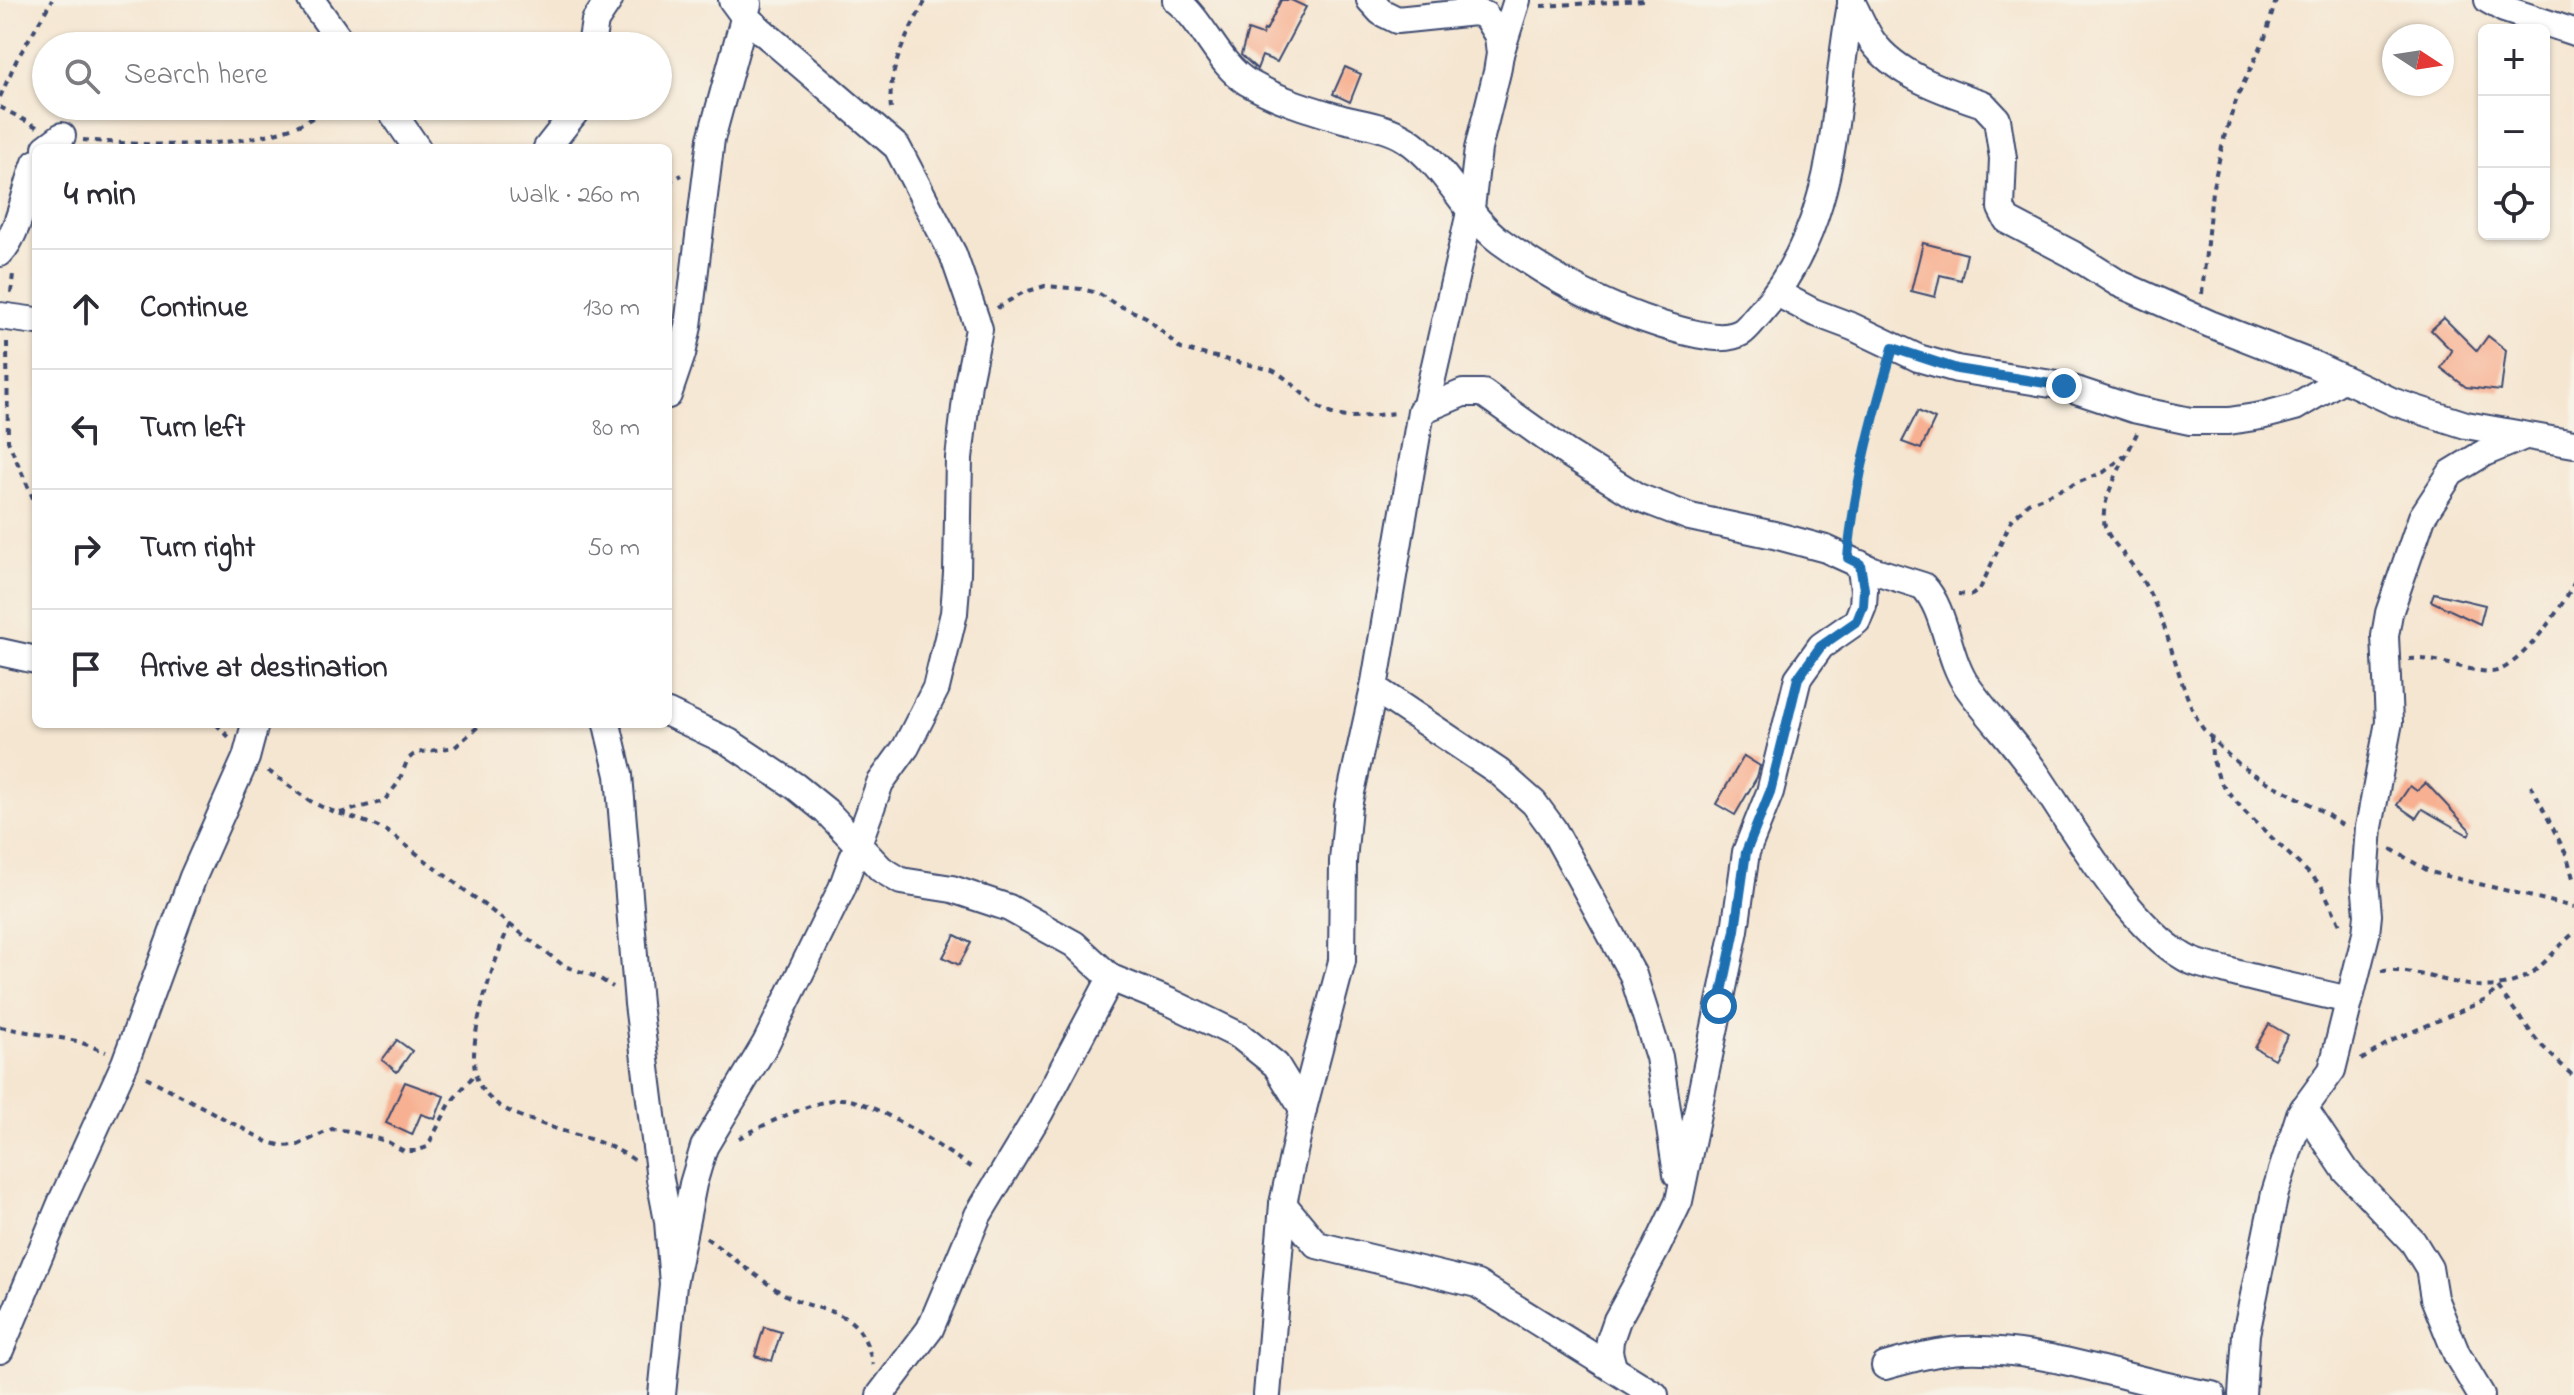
<!DOCTYPE html>
<meta charset="utf-8">
<style>
body{margin:0;font-family:"Indie Flower",sans-serif;background:#f7f7f7;color:#2b2b33}
.controls{position:absolute;right:24px;top:24px;display:grid;overflow:hidden;border-radius:12px;box-shadow:0 2px 6px #0004}
.controls button{width:72px;height:72px;display:grid;place-items:center;padding:0;border:0;border-bottom:2px solid #e1e1e2;background:#fff;color:#2b2b33;font:40px sans-serif}
.compass{position:absolute;left:2382px;top:24px;width:72px;height:72px;border-radius:50%;background:#fff;box-shadow:0 2px 6px #0004;rotate:102deg}
.stop{position:absolute;width:24px;height:24px;margin:-18px;border:6px solid #1f6fb2;border-radius:50%;background:#fff}
.stop.end{background:#1f6fb2;border-color:#fff;box-shadow:0 2px 8px #0008}
.list{margin:0;padding:0;list-style:none}
h2{display:flex;justify-content:space-between;align-items:center;height:104px;margin:0;padding:0 32px;font-size:34px}
h2 small{font-size:26px;font-weight:400;color:#7c7c81}
.list li{display:grid;grid-template-columns:52px 1fr auto;gap:24px;align-items:center;box-sizing:border-box;height:120px;padding:0 32px;border-top:2px solid #e1e1e2}
.list b{display:block;font-size:30px;white-space:nowrap}
.list em{font-size:26px;font-style:normal;color:#7c7c81}
.icon{flex:none;width:44px;height:44px;fill:none;stroke:currentColor;stroke-width:2;stroke-linecap:round;stroke-linejoin:round}
.map{position:relative;flex:none;width:2574px;height:1395px;overflow:hidden}
.search{position:absolute;background:#fff;box-shadow:0 2px 6px #0004;left:32px;top:32px;width:640px;height:88px;display:flex;align-items:center;gap:20px;box-sizing:border-box;padding:0 28px;border-radius:44px;color:#7c7c81;font-size:30px}
.panel{position:absolute;background:#fff;box-shadow:0 2px 6px #0004;left:32px;top:144px;width:640px;height:584px;border-radius:12px}
.map>svg:first-child{display:block}
.building{fill:#f7b091}
.lines{fill:none;stroke-linecap:round;stroke-linejoin:round}
.minor-casing{stroke:#3c4a6f;stroke-width:30}
.path{stroke:#3c4a6f;stroke-width:4;stroke-dasharray:6 6;stroke-linecap:butt}
.minor{stroke:#fff;stroke-width:26}
.route{stroke:#1f6fb2;stroke-width:10}
</style>
<div class="map">
<svg width="2574" height="1395" viewBox="0 0 2574 1395">
<rect width="100%" height="100%" fill="#f7f3e8"/>
<filter id="ink" filterUnits="userSpaceOnUse"><feTurbulence type="fractalNoise" baseFrequency=".0125" numOctaves="2"/><feDisplacementMap in="SourceGraphic" scale="16" xChannelSelector="R" yChannelSelector="G"/><feConvolveMatrix kernelMatrix="1 2 1 2 8 2 1 2 1" color-interpolation-filters="sRGB"/></filter>
<filter id="wash" filterUnits="userSpaceOnUse"><feTurbulence type="fractalNoise" baseFrequency=".006" numOctaves="4" result="noise"/><feDisplacementMap in="SourceGraphic" scale="32" xChannelSelector="R" yChannelSelector="G"/><feGaussianBlur stdDeviation="1.8" result="paint"/><feColorMatrix in="noise" values="0 0 0 0 0 0 0 0 0 0 0 0 0 0 0 0 0 1.4 0 .05"/><feComposite in="paint" operator="in"/></filter>
<g filter="url(#wash)">
<rect width="100%" height="100%" fill="#f5e6d1"/>
<g id="blocks">
<g class="building">
<polygon points="1281,0 1291,0 1306,7 1277,62 1262,56 1257,69 1241,55 1248,30 1262,35 1264,30 1266,31"/>
<polygon points="1345,67 1361,74 1350,102 1333,94"/>
<polygon points="1923,243 1967,254 1961,280 1940,275 1935,297 1911,291"/>
<polygon points="2444,318 2477,351 2488,336 2506,350 2501,391 2466,387 2441,368 2452,351 2431,330"/>
<polygon points="1918,411 1935,419 1921,449 1902,442"/>
<polygon points="2434,593 2485,605 2480,624 2431,601"/>
<polygon points="1744,756 1760,766 1757,777 1735,815 1716,804"/>
<polygon points="2426,783 2471,831 2468,835 2422,809 2416,818 2397,805 2410,786 2417,791"/>
<polygon points="955,935 971,943 959,965 943,957"/>
<polygon points="2269,1024 2288,1035 2274,1059 2255,1048"/>
<polygon points="397,1040 412,1051 397,1072 382,1060"/>
<polygon points="405,1082 444,1096 435,1119 421,1114 412,1135 386,1123"/>
<polygon points="764,1327 781,1332 772,1361 755,1356"/>
</g>
</g>
</g>
<g filter="url(#ink)">
<use href="#blocks" fill-opacity="0" stroke="#3c4a6f" stroke-width="2"/>
<g class="lines">
<defs>
<g id="minor">
<polyline points="311,0 344,46"/>
<path d="M 1176,0 C 1204,22 1217,63 1247,82 C 1278,100 1309,109 1343,119 C 1363,124 1387,127 1406,139 C 1445,164 1466,216 1500,241 C 1557,283 1615,313 1683,331 C 1702,335 1725,342 1742,332 C 1748,328 1754,319 1759,314 C 1787,282 1807,244 1819,203 C 1839,138 1838,67 1852,0"/>
<polyline points="2488,0 2504,9 2574,32"/>
<path d="M 1851,1 C 1858,14 1864,29 1872,41 C 1896,75 1945,91 1983,104 L 1997,119 L 2003,158 L 2001,208 L 2007,220 L 2072,254 L 2118,283 L 2210,324 L 2310,363 L 2394,402 L 2466,425 L 2574,444"/>
<polyline points="591,46 595,21 609,0"/>
<polyline points="1500,54 1517,0"/>
<polyline points="388,106 417,148"/>
<polyline points="46,148 62,136"/>
<polyline points="547,148 580,106"/>
<path d="M 0,253 C 20,232 25,190 36,163"/>
<polyline points="1777,293 1813,312 1853,327 1918,358 1957,369 2064,386 2133,409 2190,421 2229,421 2261,416 2295,407 2342,379"/>
<polyline points="0,316 36,321"/>
<polyline points="668,395 682,354 688,326 711,139 748,4"/>
<path d="M 1425,409 L 1463,393 L 1483,393 L 1567,453 L 1638,497 L 1690,517 L 1774,535 L 1826,549 L 1872,570 L 1923,586 C 1946,610 1947,657 1967,686 C 1988,716 2014,742 2035,772 C 2073,827 2127,924 2184,957 C 2195,964 2211,967 2224,970 C 2265,982 2307,990 2349,1000"/>
<polyline points="0,652 36,660"/>
<polyline points="1374,688 1499,772 1534,803 1553,829 1633,975 1659,1057 1677,1174"/>
<polyline points="668,713 729,742 795,786 826,811 881,869 901,881 952,889 1009,908 1074,944 1111,978 1170,1002 1240,1036 1276,1065 1303,1109"/>
<polyline points="607,724 619,775 638,1004 660,1179 668,1221 673,1284 662,1395"/>
<polyline points="2304,1108 2346,1171 2413,1242 2429,1268 2434,1298 2457,1355 2481,1395"/>
<polyline points="1283,1204 1317,1245 1477,1284 1655,1395"/>
<polyline points="673,1284 693,1184 704,1147 766,1043 842,888 880,783 906,747 936,688 954,613 957,573 959,458 968,383 979,329 953,254 897,147 743,15 732,0"/>
<polyline points="0,1350 62,1201 125,1063 193,877 246,758 255,724"/>
<path d="M 1885,1366 C 1910,1359 1937,1351 1964,1350 C 2049,1347 2129,1382 2212,1395"/>
<polyline points="1613,1367 1609,1352 1610,1340 1617,1320 1656,1249 1679,1201 1735,930 1746,852 1770,792 1798,678 1821,646 1857,621 1863,606 1864,589 1860,564"/>
<polyline points="880,1395 930,1329 978,1215 1040,1112 1111,978"/>
<polyline points="1267,1395 1283,1204 1303,1109 1342,961 1343,861 1348,806 1374,688 1421,411 1425,409 1471,208 1478,149 1497,72 1500,54 1498,36 1485,15 1475,12 1397,20 1381,12 1370,0"/>
<polyline points="2242,1395 2246,1334 2275,1193 2300,1114 2332,1070 2366,934 2368,915 2365,881 2369,827 2389,722 2385,636 2389,613 2422,517 2451,473 2484,453 2525,436"/>
</g>
</defs>
<use href="#minor" class="minor-casing"/>
<g class="path">
<polyline points="1541,6 1644,0"/>
<polyline points="0,97 16,61 52,0"/>
<polyline points="0,107 37,127"/>
<path d="M 891,109 C 887,70 907,34 926,0"/>
<path d="M 83,140 C 153,146 227,150 294,127 C 307,122 319,113 332,106"/>
<polyline points="668,182 682,175"/>
<polyline points="11,293 13,274"/>
<polyline points="2202,294 2212,191 2225,134 2238,95 2265,38 2276,0"/>
<path d="M 997,308 L 1022,293 L 1045,286 L 1081,289 L 1098,293 L 1115,304 L 1146,317 L 1181,349 L 1272,370 C 1296,381 1313,412 1340,416 C 1358,419 1380,414 1398,413"/>
<polyline points="7,342 8,441 36,505"/>
<path d="M 2127,454 C 2078,546 2116,524 2152,598 C 2172,638 2178,685 2200,724 C 2204,731 2211,737 2216,743 C 2250,779 2278,785 2318,809 C 2327,814 2335,821 2344,826"/>
<polyline points="1851,533 1862,470 1887,369"/>
<polyline points="1958,594 1972,595 1980,589 2011,521 2028,503 2104,472 2127,454 2137,433"/>
<path d="M 2409,659 C 2437,657 2462,670 2490,672 C 2516,674 2564,605 2574,583"/>
<polyline points="216,724 229,737"/>
<polyline points="2211,737 2212,757 2220,782 2243,810 2321,885 2342,929"/>
<path d="M 268,771 C 286,782 302,798 320,806 C 344,817 369,820 391,834 L 564,966 L 597,977 L 613,987"/>
<polyline points="2531,785 2567,856 2574,882"/>
<polyline points="340,813 384,801 398,783 408,759 416,753 455,747 481,724"/>
<polyline points="2391,849 2430,872 2574,907"/>
<path d="M 510,924 C 495,959 460,1052 480,1086 C 493,1109 525,1118 548,1126 C 577,1136 609,1142 634,1160"/>
<path d="M 2381,971 C 2434,967 2483,1007 2533,972 C 2548,961 2559,945 2574,933"/>
<polyline points="0,1027 77,1041 106,1052"/>
<polyline points="2361,1060 2391,1041 2486,1000 2498,988 2539,1043 2574,1077"/>
<polyline points="146,1077 268,1142 283,1146 298,1145 332,1129 349,1131 386,1141 404,1151 416,1151 427,1147 451,1102 475,1074"/>
<path d="M 739,1138 C 763,1125 811,1102 838,1099 C 870,1096 946,1152 976,1170"/>
<path d="M 706,1238 C 731,1256 756,1277 782,1293 C 827,1319 858,1300 873,1365"/>
</g>
<use href="#minor" class="minor"/>
</g>
</g>
<g class="lines" filter="url(#ink)">
<path class="route" d="M 1719,1006 L 1735,930 L 1746,852 L 1770,792 L 1798,678 L 1821,646 L 1857,621 L 1863,606 L 1864,589 L 1860,564 L 1848,558 C 1854,486 1873,416 1893,348 L 1957,369 L 2064,386"/>
</g>
</svg>
<div class="controls">
<button>+</button>
<button>−</button>
<button><svg class="icon" aria-label="locate" viewBox="0 0 24 24"><circle cx="12" cy="12" r="6"/><path d="M12 2v4M12 18v4M2 12h4M18 12h4"/></svg></button>
</div>
<svg class="compass" viewBox="-18 -18 36 36"><path d="M0-13l5 13h-10z" fill="#e53935"/><path d="M0 13l5-13h-10z" fill="#7c7c81"/></svg>
<div class="stop" style="left:1719px;top:1006px"></div>
<div class="stop end" style="left:2064px;top:386px"></div>
<div class="search"><svg class="icon" aria-label="search" viewBox="0 0 24 24"><circle cx="10" cy="10" r="6"/><path d="M15 15l6 6"/></svg>Search here</div>
<section class="panel">
<h2>4 min<small>Walk · 260 m</small></h2>
<ul class="list">
<li><svg class="icon" aria-label="ahead" viewBox="0 0 24 24"><path d="M12 20V5M6 11l6-6 6 6"/></svg><div><b>Continue</b></div><em>130 m</em></li>
<li><svg class="icon" aria-label="left" viewBox="0 0 24 24"><path d="M17 20v-9H6M10 6l-5 5 5 5"/></svg><div><b>Turn left</b></div><em>80 m</em></li>
<li><svg class="icon" aria-label="right" viewBox="0 0 24 24"><path d="M7 20v-9h11M14 6l5 5-5 5"/></svg><div><b>Turn right</b></div><em>50 m</em></li>
<li><svg class="icon" aria-label="arrive" viewBox="0 0 24 24"><path d="M6 21V4h12l-3 4 3 4H6"/></svg><div><b>Arrive at destination</b></div></li>
</ul>
</section>
</div>
